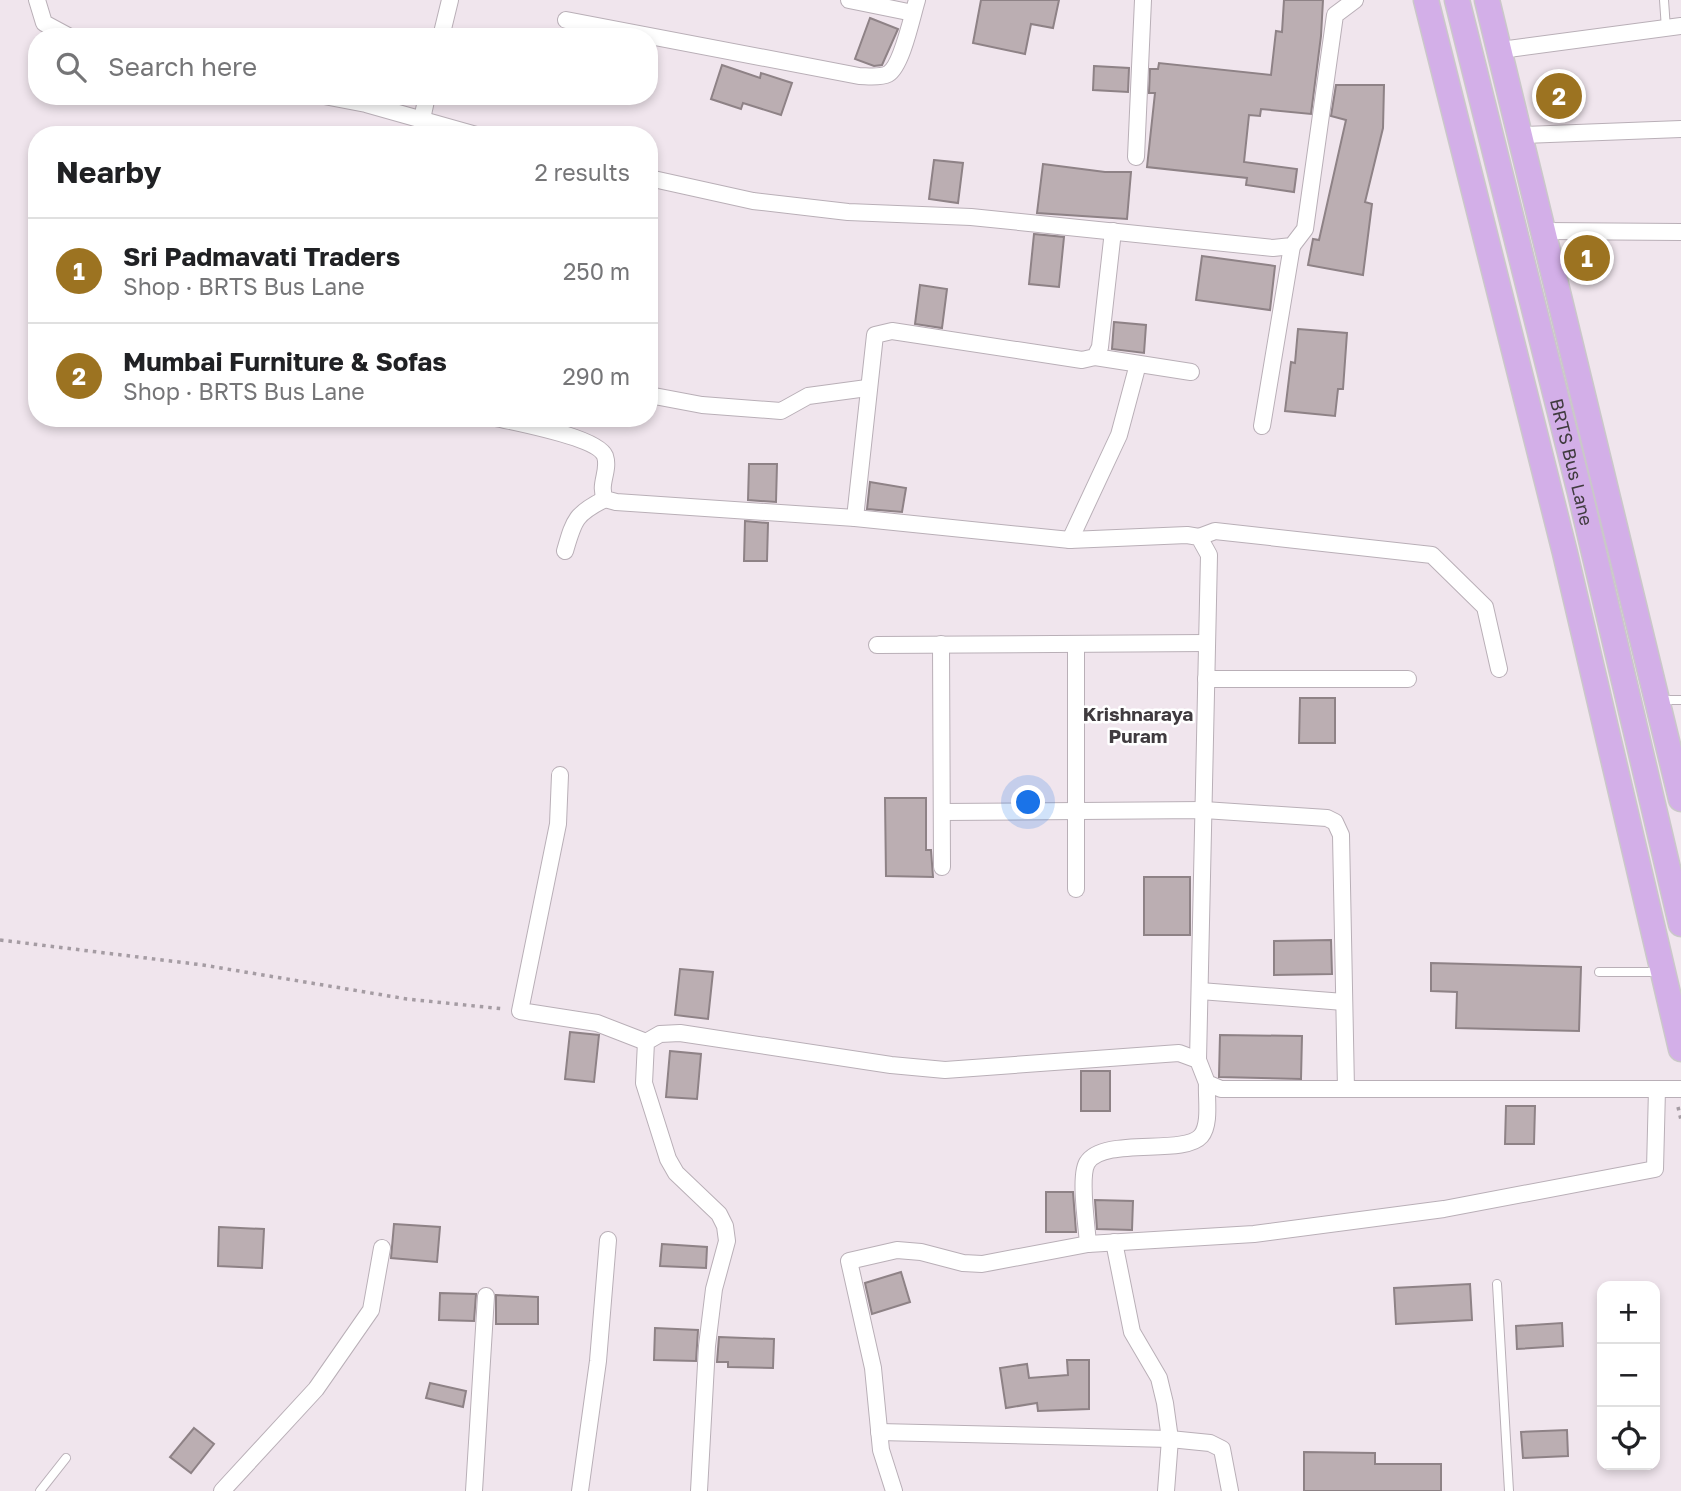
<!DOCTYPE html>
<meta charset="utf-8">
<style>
body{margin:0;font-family:"Golos Text",sans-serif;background:#f6f6f6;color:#202124}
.controls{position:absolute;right:21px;bottom:21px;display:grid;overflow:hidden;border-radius:14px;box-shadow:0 4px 10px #0003}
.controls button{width:63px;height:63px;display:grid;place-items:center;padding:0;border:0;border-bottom:2px solid #e0e0e0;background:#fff;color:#202124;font:35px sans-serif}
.you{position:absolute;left:1029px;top:803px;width:24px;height:24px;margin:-18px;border:5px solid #fff;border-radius:50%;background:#1a73e8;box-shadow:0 0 0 10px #1a73e833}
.badge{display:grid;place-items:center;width:46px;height:46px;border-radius:50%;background:#9c7321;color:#fff;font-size:23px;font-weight:700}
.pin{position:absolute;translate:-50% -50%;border:4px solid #fff;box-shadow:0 2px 7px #0006}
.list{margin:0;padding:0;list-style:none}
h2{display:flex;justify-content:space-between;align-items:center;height:91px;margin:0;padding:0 28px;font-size:30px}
h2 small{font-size:23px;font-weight:400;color:#757577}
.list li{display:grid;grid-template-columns:46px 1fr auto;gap:21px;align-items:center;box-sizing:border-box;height:105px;padding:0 28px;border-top:2px solid #e0e0e0}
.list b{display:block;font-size:26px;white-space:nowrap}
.list p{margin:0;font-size:23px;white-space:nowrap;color:#757577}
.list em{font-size:23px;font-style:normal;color:#757577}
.icon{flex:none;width:38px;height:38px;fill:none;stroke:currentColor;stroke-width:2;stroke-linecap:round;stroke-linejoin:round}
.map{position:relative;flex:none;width:1681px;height:1491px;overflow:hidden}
.search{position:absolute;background:#fff;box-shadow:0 4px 10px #0003;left:28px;top:28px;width:630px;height:77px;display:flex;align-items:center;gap:18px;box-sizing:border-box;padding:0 24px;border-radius:28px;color:#757577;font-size:26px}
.panel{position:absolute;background:#fff;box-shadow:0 4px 10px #0003;left:28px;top:126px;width:630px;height:301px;border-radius:28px}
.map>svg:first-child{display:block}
.building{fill:#bbaeb2;stroke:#8e8286;stroke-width:2}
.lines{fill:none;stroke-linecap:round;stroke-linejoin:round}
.service-casing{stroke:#b9afb7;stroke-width:10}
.minor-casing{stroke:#b9afb7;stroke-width:18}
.primary-casing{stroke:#cac8c9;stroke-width:27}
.path{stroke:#a59ca3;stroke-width:3.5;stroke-dasharray:3.5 5;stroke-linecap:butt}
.service{stroke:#fff;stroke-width:8}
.minor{stroke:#fff;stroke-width:16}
.primary{stroke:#d3afe8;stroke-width:24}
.labels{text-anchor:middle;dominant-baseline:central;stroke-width:5;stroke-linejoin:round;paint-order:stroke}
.street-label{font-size:18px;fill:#403b3f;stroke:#fff}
.neighbourhood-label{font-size:19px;font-weight:bold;fill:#403b3f;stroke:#fff}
</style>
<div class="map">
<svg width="1681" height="1491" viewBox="0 0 1681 1491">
<rect width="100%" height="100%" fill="#f0e5ed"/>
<g class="building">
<polygon points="981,0 1059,0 1053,28 1031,24 1025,54 973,43"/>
<polygon points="1284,0 1323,0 1321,36 1311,114 1261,109 1260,116 1249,115 1244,162 1297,169 1294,192 1246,185 1247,178 1147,167 1155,93 1149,93 1150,69 1158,69 1159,63 1271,75 1276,31 1282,32"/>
<polygon points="870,18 898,29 882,65 874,66 855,59"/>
<polygon points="722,65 760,78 761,73 792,83 781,115 743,103 741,109 711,99"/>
<polygon points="1094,66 1129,68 1128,92 1093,90"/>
<polygon points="1336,85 1384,85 1383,128 1365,202 1372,204 1363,275 1308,265 1313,239 1319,240 1346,120 1331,116"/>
<polygon points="934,160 963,163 958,203 929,199"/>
<polygon points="1043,164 1105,172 1131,172 1127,219 1037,213"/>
<polygon points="1034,234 1064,237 1059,287 1029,284"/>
<polygon points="1202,256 1275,266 1270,310 1196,300"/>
<polygon points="920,285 947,289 942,328 915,324"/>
<polygon points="1114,322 1146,325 1144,353 1112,349"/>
<polygon points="1298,329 1347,333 1343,389 1338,389 1335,416 1285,411 1291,362 1295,363"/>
<polygon points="749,464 777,464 776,502 748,500"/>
<polygon points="870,482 906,488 902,512 867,509"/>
<polygon points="745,521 768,523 767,561 744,561"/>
<polygon points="1300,698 1335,698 1335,743 1299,743"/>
<polygon points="885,798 926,798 926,850 931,850 933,877 886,876"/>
<rect x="1144" y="877" width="46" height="58"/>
<polygon points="1331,940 1332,974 1274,975 1274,941"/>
<polygon points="1431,963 1581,967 1579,1031 1456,1028 1457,992 1431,991"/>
<polygon points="680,969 713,972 708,1019 675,1015"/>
<polygon points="570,1032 599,1035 594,1082 565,1079"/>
<polygon points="1220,1035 1302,1036 1301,1079 1219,1077"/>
<polygon points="670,1051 701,1054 697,1099 666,1097"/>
<rect x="1081" y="1071" width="29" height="40"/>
<polygon points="1506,1106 1535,1106 1534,1144 1505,1144"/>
<polygon points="1046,1192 1073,1192 1076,1232 1046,1232"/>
<polygon points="1095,1200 1133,1201 1132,1230 1097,1229"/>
<polygon points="394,1224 440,1227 437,1262 391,1258"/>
<polygon points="219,1227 264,1229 262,1268 218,1266"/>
<polygon points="662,1244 707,1247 706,1268 660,1266"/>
<polygon points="901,1272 910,1302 872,1314 865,1283"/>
<polygon points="1470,1284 1472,1320 1396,1324 1394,1288"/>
<polygon points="440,1293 476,1294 474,1321 439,1320"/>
<polygon points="496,1295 538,1297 538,1324 496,1324"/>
<polygon points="1562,1323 1563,1346 1517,1349 1516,1326"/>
<polygon points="655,1328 698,1330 696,1361 654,1360"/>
<polygon points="719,1337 774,1339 773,1368 728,1367 728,1362 717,1362"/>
<polygon points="1067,1360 1089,1360 1089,1409 1038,1411 1037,1403 1006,1408 1000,1368 1027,1364 1029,1378 1068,1375"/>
<polygon points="430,1383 466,1391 463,1407 426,1398"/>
<polygon points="194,1428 214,1444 191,1473 170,1457"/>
<polygon points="1567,1430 1568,1456 1523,1458 1521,1432"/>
<polygon points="1304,1452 1375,1453 1375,1464 1441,1464 1441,1491 1304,1491"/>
</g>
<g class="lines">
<defs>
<g id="service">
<polyline points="1664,0 1666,29"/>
<polyline points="1659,700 1681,700"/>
<polyline points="1599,972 1661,972"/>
<polyline points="1497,1284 1509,1491"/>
<polyline points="40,1491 66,1458"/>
</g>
<g id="minor">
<polyline points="37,0 44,23 70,37"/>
<polyline points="849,0 913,13"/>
<path d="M 566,20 L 859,76 C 867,76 880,78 888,74 C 902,66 912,16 917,0"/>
<polyline points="441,37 450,0"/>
<polyline points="1501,50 1681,26"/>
<polyline points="324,96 366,104 476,135"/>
<polyline points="422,119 427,96"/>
<polyline points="1521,135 1681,129"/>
<polyline points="1136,157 1143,0"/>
<polyline points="649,178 753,201 848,212 971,217 1273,248 1292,246 1305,229 1335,15 1355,0"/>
<polyline points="1544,231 1681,232"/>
<polyline points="1095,357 1191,372"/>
<polyline points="649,395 702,405 781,411 808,396 867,388"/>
<path d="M 496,418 C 517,423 597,437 605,456 C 610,471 598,484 605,499 L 616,502 L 855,518 L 1070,540 L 1187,535 L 1199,537 L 1209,555 L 1198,1060"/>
<polyline points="1262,426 1292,246"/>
<polyline points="855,518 875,335 892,331 1082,360 1095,357 1100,347 1113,231"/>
<polyline points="1199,537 1215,531 1432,555 1485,607 1499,669"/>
<polyline points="1070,540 1119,435 1138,364"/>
<path d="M 565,551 C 574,520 575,514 605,499"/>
<polyline points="941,644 942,867"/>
<polyline points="1076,644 1076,889"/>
<polyline points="877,645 1207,643"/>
<polyline points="1206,679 1408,679"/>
<polyline points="560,775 558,824 520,1011 597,1023 646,1042"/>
<polyline points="942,812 1204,810 1327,818 1335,822 1341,835 1346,1089"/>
<polyline points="1200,991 1344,1002"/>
<polyline points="1114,1242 1132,1332 1159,1378 1165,1403 1170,1439 1166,1491"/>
<path d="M 1088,1244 C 1087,1227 1079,1177 1087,1163 C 1103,1136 1184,1156 1201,1136 C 1211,1124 1206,1098 1207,1083"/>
<polyline points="879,1432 1170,1439 1210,1443 1222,1449 1230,1491"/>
<polyline points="222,1491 316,1389 371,1310 382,1248"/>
<polyline points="474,1491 486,1296"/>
<polyline points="580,1491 598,1361 608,1240"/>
<polyline points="699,1491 707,1346 714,1289 727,1241 725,1226 719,1214 676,1173 668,1159 644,1083 646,1042 660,1034 680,1033 891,1065 945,1070 1179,1053 1198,1060 1207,1083 1221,1089 1681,1089"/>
<polyline points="894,1491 881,1450 873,1368 849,1261 897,1250 921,1252 963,1263 982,1264 1088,1244 1254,1234 1444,1209 1655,1169 1657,1089"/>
</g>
<g id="primary">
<polyline points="1426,0 1565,553 1681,1049"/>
<path id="s1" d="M 1457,0 L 1580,493 L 1681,924"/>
<polyline points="1487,0 1681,799"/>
</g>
</defs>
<use href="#service" class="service-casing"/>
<use href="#minor" class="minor-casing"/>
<use href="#primary" class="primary-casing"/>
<g class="path">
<polyline points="0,940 203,965 407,999 504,1009"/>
<polyline points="1678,1107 1681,1120"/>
</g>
<use href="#service" class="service"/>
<use href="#minor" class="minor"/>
<use href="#primary" class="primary"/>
</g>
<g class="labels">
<g class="street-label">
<text stroke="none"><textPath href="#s1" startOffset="476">BRTS Bus Lane</textPath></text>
</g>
<g class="neighbourhood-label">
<text x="1138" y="713">Krishnaraya<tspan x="1138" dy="22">Puram</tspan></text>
</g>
</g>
</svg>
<div class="controls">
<button>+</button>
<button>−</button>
<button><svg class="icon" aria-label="locate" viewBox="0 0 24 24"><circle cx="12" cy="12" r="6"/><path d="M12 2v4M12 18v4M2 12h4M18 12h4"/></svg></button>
</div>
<div class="you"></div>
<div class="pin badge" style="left:1587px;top:258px">1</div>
<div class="pin badge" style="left:1559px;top:96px">2</div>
<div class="search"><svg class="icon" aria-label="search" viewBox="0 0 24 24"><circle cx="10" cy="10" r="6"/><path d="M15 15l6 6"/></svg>Search here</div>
<section class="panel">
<h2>Nearby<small>2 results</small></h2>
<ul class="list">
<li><span class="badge">1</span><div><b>Sri Padmavati Traders</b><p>Shop · BRTS Bus Lane</p></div><em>250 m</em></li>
<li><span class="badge">2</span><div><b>Mumbai Furniture &amp; Sofas</b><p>Shop · BRTS Bus Lane</p></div><em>290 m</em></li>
</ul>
</section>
</div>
